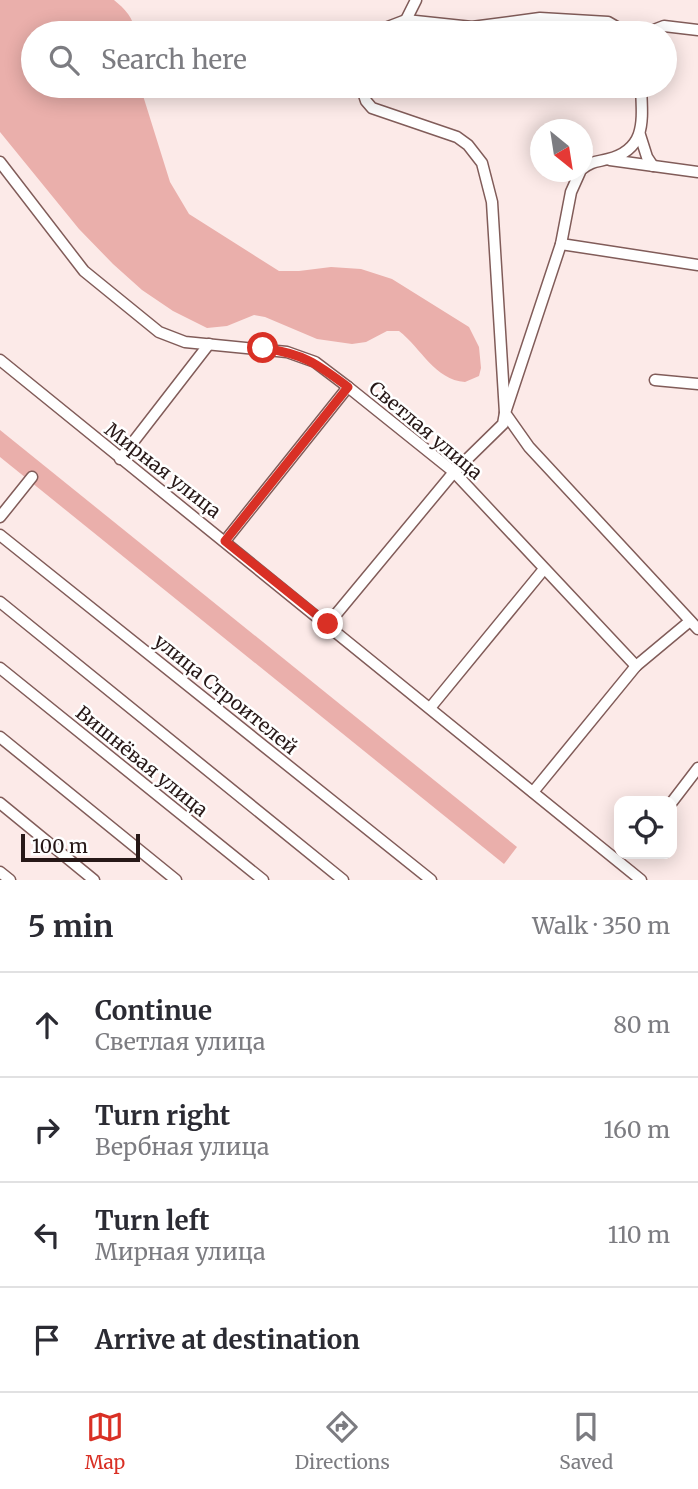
<!DOCTYPE html>
<meta charset="utf-8">
<style>
body{margin:0;font-family:Merriweather,serif;background:#f2f2f3;color:#2b2b33}
.controls{position:absolute;right:21px;bottom:21px;display:grid;overflow:hidden;border-radius:14px;box-shadow:0 4px 18px #0003}
.controls button{width:63px;height:63px;display:grid;place-items:center;padding:0;border:0;border-bottom:2px solid #e1e1e2;background:#fff;color:#2b2b33;font:35px sans-serif}
.compass{position:absolute;left:530px;top:119px;width:63px;height:63px;border-radius:50%;background:#fff;box-shadow:0 4px 18px #0003;rotate:150deg}
.scale{position:absolute;left:21px;bottom:18px;width:119px;box-sizing:border-box;padding-left:7px;border:4px solid #271817;border-top:0;font-size:19px;line-height:24px;white-space:nowrap;color:#271817;-webkit-text-stroke:5px #fff;paint-order:stroke}
.stop{position:absolute;width:21px;height:21px;margin:-16px;border:5px solid #d93025;border-radius:50%;background:#fff}
.stop.end{background:#d93025;border-color:#fff;box-shadow:0 2px 7px #0008}
.list{margin:0;padding:0;list-style:none}
h2{display:flex;justify-content:space-between;align-items:center;height:91px;margin:0;padding:0 28px;font-size:30px}
h2 small{font-size:23px;font-weight:400;color:#7c7c81}
.list li{display:grid;grid-template-columns:46px 1fr auto;gap:21px;align-items:center;box-sizing:border-box;height:105px;padding:0 28px;border-top:2px solid #e1e1e2}
.list b{display:block;font-size:26px;white-space:nowrap}
.list p{margin:0;font-size:23px;white-space:nowrap;color:#7c7c81}
.list em{font-size:23px;font-style:normal;color:#7c7c81}
.icon{flex:none;width:38px;height:38px;fill:none;stroke:currentColor;stroke-width:2;stroke-linecap:round;stroke-linejoin:round}
.map{position:relative;flex:none;width:698px;height:880px;overflow:hidden}
.search{position:absolute;background:#fff;box-shadow:0 4px 18px #0003;left:21px;right:21px;top:21px;height:77px;display:flex;align-items:center;gap:18px;box-sizing:border-box;padding:0 24px;border-radius:38px;color:#7c7c81;font-size:26px}
.sheet{height:511px;background:#fff}
nav{display:flex;justify-content:space-around;align-items:center;box-sizing:border-box;height:98px;border-top:2px solid #e1e1e2;background:#fff;font-size:19px;color:#7c7c81}
nav a{display:grid;justify-items:center;gap:4px}
nav .on{color:#d93025}
.map>svg:first-child{display:block}
.green{fill:#eaafab}
.lines{fill:none;stroke-linecap:round;stroke-linejoin:round}
.minor-casing{stroke:#815c59;stroke-width:13}
.minor{stroke:#fff;stroke-width:10}
.route{stroke:#d93025;stroke-width:9}
.labels{text-anchor:middle;dominant-baseline:central;stroke-width:5;stroke-linejoin:round;paint-order:stroke}
.street-label{font-size:19px;fill:#271817;stroke:#fff}
</style>
<div class="map">
<svg width="698" height="880" viewBox="0 0 698 880">
<rect width="100%" height="100%" fill="#fceae8"/>
<g class="green">
<path d="M 0,0 L 114,0 C 125,9 134,18 135,33 L 33,33 L 33,86 L 140,86 L 170,182 L 189,214 L 279,271 L 299,271 L 331,267 L 361,269 L 392,279 L 469,327 L 479,347 L 481,368 L 479,376 L 465,382 C 435,380 421,348 399,331 L 387,331 L 366,342 L 352,344 L 317,339 L 265,317 L 254,315 L 227,326 L 207,328 L 173,311 L 142,290 L 113,264 L 79,229 L 0,132 Z"/>
<polygon points="0,430 517,847 504,864 0,457"/>
</g>
<g class="lines">
<defs>
<g id="minor">
<polyline points="406,20 416,0"/>
<polyline points="372,33 406,20 472,27 540,18 608,22 627,33"/>
<polyline points="646,33 664,26 698,30"/>
<polyline points="640,135 647,157 653,166"/>
<polyline points="610,160 698,172"/>
<polyline points="0,162 84,271 159,332 185,342 287,352 315,362 348,387 454,472 636,666"/>
<path d="M 582,169 C 592,161 597,162 608,159 C 648,149 642,118 641,86"/>
<polyline points="580,172 571,192 561,244 505,413 529,447 698,629"/>
<polyline points="561,244 698,265"/>
<polyline points="0,360 641,880"/>
<polyline points="655,380 698,384"/>
<polyline points="120,459 209,344"/>
<polyline points="0,517 32,477"/>
<polyline points="0,535 431,880"/>
<polyline points="225,541 348,387"/>
<polyline points="0,602 343,880"/>
<polyline points="328,624 454,472 503,424 505,413 492,202 482,163 468,145 457,137 372,108 366,101 361,86"/>
<polyline points="0,668 263,880"/>
<polyline points="430,708 544,569"/>
<polyline points="0,737 176,880"/>
<polyline points="533,792 636,666 690,621"/>
<polyline points="672,802 698,768"/>
<polyline points="0,803 94,880"/>
<polyline points="0,872 10,880"/>
</g>
</defs>
<use href="#minor" class="minor-casing"/>
<use href="#minor" class="minor"/>
</g>
<g class="lines">
<path class="route" d="M 263,348 C 304,354 316,363 348,387 L 225,541 L 328,624"/>
</g>
<g class="labels">
<g class="street-label">
<text transform="translate(426 430) rotate(40)">Светлая улица</text>
<text transform="translate(163 470) rotate(38)">Мирная улица</text>
<text transform="translate(226 694) rotate(39)">улица Строителей</text>
<text transform="translate(142 761) rotate(39)">Вишнёвая улица</text>
</g>
</g>
</svg>
<div class="controls">
<button><svg class="icon" aria-label="locate" viewBox="0 0 24 24"><circle cx="12" cy="12" r="6"/><path d="M12 2v4M12 18v4M2 12h4M18 12h4"/></svg></button>
</div>
<svg class="compass" viewBox="-18 -18 36 36"><path d="M0-13l5 13h-10z" fill="#e53935"/><path d="M0 13l5-13h-10z" fill="#7c7c81"/></svg>
<div class="scale">100 m</div>
<div class="stop" style="left:263px;top:348px"></div>
<div class="stop end" style="left:328px;top:624px"></div>
<div class="search"><svg class="icon" aria-label="search" viewBox="0 0 24 24"><circle cx="10" cy="10" r="6"/><path d="M15 15l6 6"/></svg>Search here</div>
</div>
<section class="sheet">
<h2>5 min<small>Walk · 350 m</small></h2>
<ul class="list">
<li><svg class="icon" aria-label="ahead" viewBox="0 0 24 24"><path d="M12 20V5M6 11l6-6 6 6"/></svg><div><b>Continue</b><p>Светлая улица</p></div><em>80 m</em></li>
<li><svg class="icon" aria-label="right" viewBox="0 0 24 24"><path d="M7 20v-9h11M14 6l5 5-5 5"/></svg><div><b>Turn right</b><p>Вербная улица</p></div><em>160 m</em></li>
<li><svg class="icon" aria-label="left" viewBox="0 0 24 24"><path d="M17 20v-9H6M10 6l-5 5 5 5"/></svg><div><b>Turn left</b><p>Мирная улица</p></div><em>110 m</em></li>
<li><svg class="icon" aria-label="arrive" viewBox="0 0 24 24"><path d="M6 21V4h12l-3 4 3 4H6"/></svg><div><b>Arrive at destination</b></div></li>
</ul>
</section>
<nav>
<a class="on"><svg class="icon" aria-label="map" viewBox="0 0 24 24"><path d="M3 6l6-2 6 2 6-2v14l-6 2-6-2-6 2zM9 4v14M15 6v14"/></svg>Map</a>
<a><svg class="icon" aria-label="directions" viewBox="0 0 24 24"><path d="M12 3l9 9-9 9-9-9zM9 14v-3h6M13 9l2 2-2 2"/></svg>Directions</a>
<a><svg class="icon" aria-label="saved" viewBox="0 0 24 24"><path d="M7 4h10v16l-5-4-5 4z"/></svg>Saved</a>
</nav>
